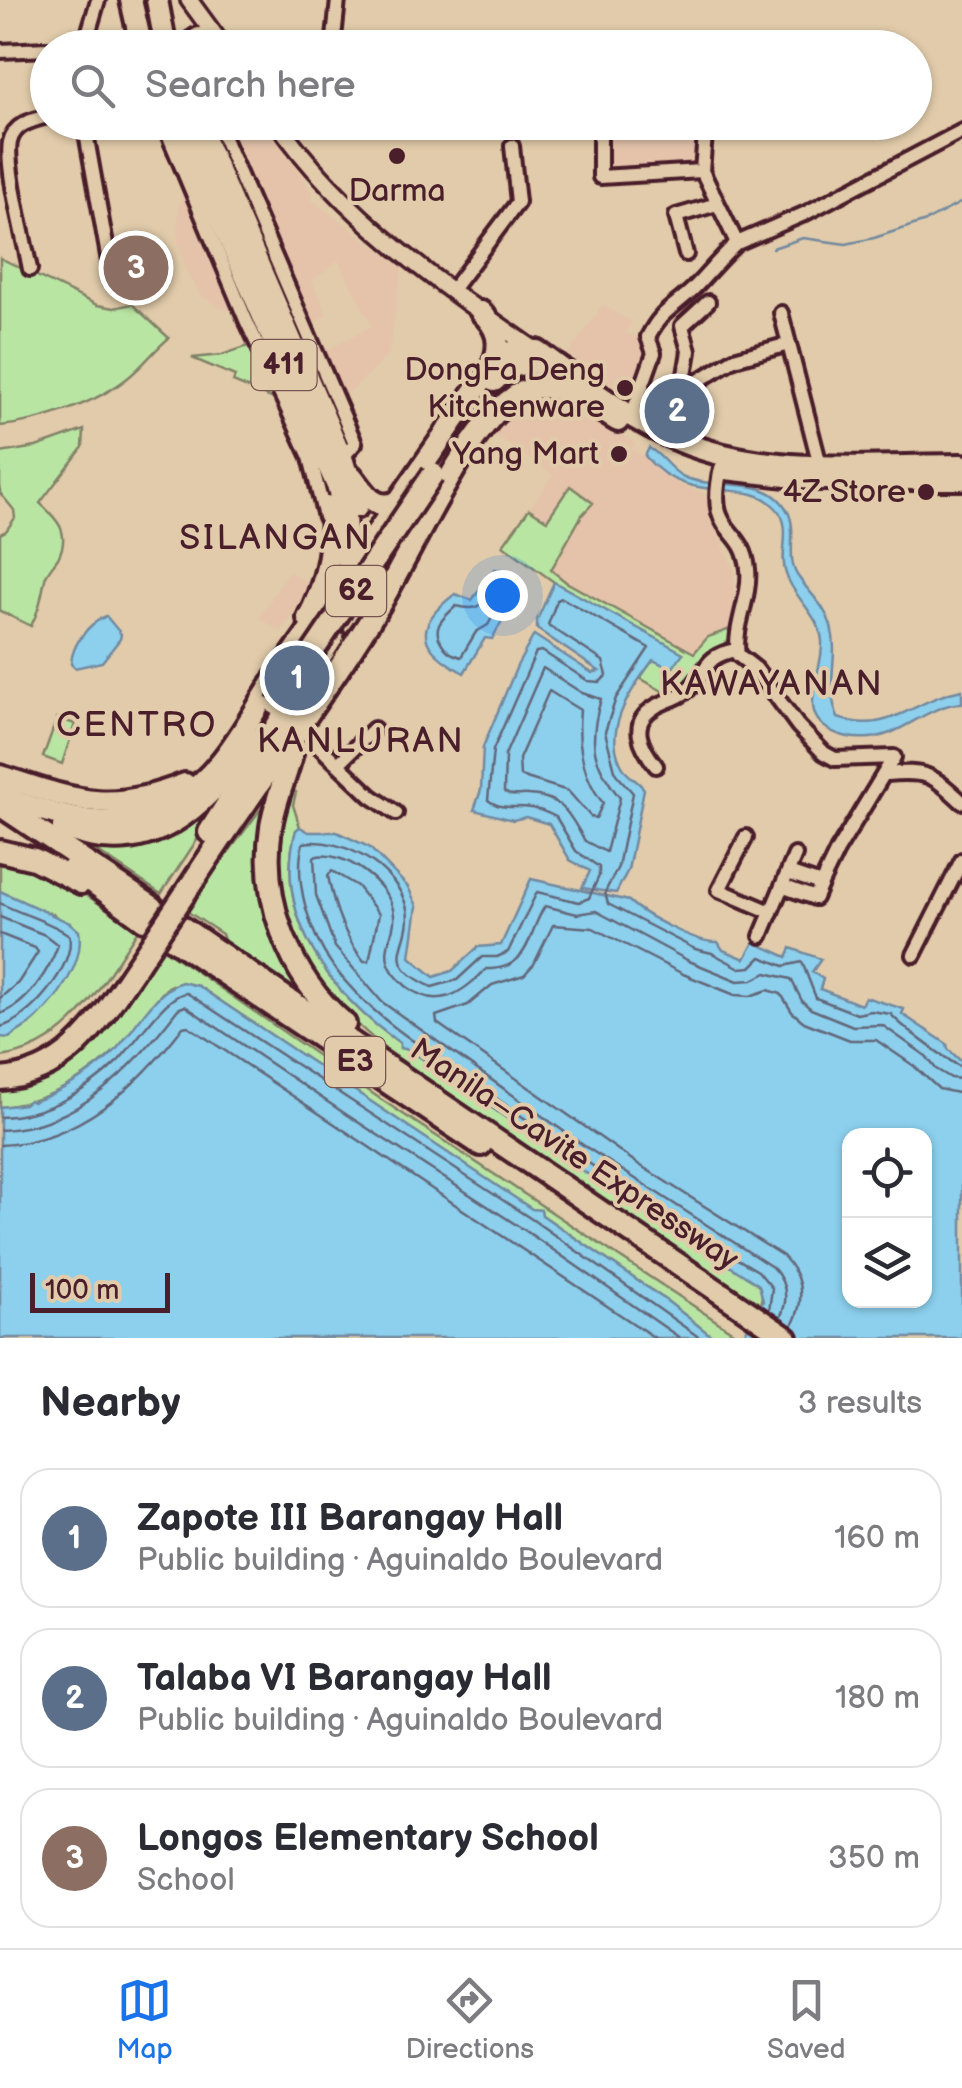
<!DOCTYPE html>
<meta charset="utf-8">
<style>
body{margin:0;font-family:"Balsamiq Sans",sans-serif;background:#f2f2f3;color:#2b2b33}
.controls{position:absolute;right:30px;bottom:30px;display:grid;overflow:hidden;border-radius:20px;box-shadow:0 2px 8px #0004}
.controls button{width:90px;height:90px;display:grid;place-items:center;padding:0;border:0;border-bottom:2px solid #e1e1e2;background:#fff;color:#2b2b33;font:50px sans-serif}
.scale{position:absolute;left:30px;bottom:25px;width:140px;box-sizing:border-box;padding-left:10px;border:5px solid #4a1f2b;border-top:0;font-size:28px;line-height:35px;white-space:nowrap;color:#4a1f2b;-webkit-text-stroke:8px #e1cbaa;paint-order:stroke}
.you{position:absolute;left:502px;top:595px;width:35px;height:35px;margin:-25px;border:8px solid #fff;border-radius:50%;background:#1a73e8;box-shadow:0 0 0 15px #1a73e833}
.badge{display:grid;place-items:center;width:65px;height:65px;border-radius:50%;background:#1a73e8;color:#fff;font-size:32px;font-weight:700}
.pin{position:absolute;translate:-50% -50%;border:5px solid #fff;box-shadow:0 2px 10px #0006}
.list{margin:0;padding:0;list-style:none}
h2{display:flex;justify-content:space-between;align-items:center;height:130px;margin:0;padding:0 40px;font-size:42px}
h2 small{font-size:32px;font-weight:400;color:#7c7c81}
.list li{display:grid;grid-template-columns:65px 1fr auto;gap:30px;align-items:center;box-sizing:border-box;height:140px;margin:0 20px 20px;padding:0 20px;border:2px solid #e1e1e2;border-radius:30px}
.list b{display:block;font-size:38px;white-space:nowrap}
.list p{margin:0;font-size:32px;white-space:nowrap;color:#7c7c81}
.list em{font-size:32px;font-style:normal;color:#7c7c81}
.icon{flex:none;width:55px;height:55px;fill:none;stroke:currentColor;stroke-width:2;stroke-linecap:round;stroke-linejoin:round}
.map{position:relative;flex:none;width:962px;height:1338px;overflow:hidden}
.search{position:absolute;background:#fff;box-shadow:0 2px 8px #0004;left:30px;right:30px;top:30px;height:110px;display:flex;align-items:center;gap:25px;box-sizing:border-box;padding:0 35px;border-radius:55px;color:#7c7c81;font-size:38px}
.sheet{height:610px;background:#fff}
nav{display:flex;justify-content:space-around;align-items:center;box-sizing:border-box;height:140px;border-top:2px solid #e1e1e2;background:#fff;font-size:28px;color:#7c7c81}
nav a{display:grid;justify-items:center;gap:5px}
nav .on{color:#1a73e8}
.map>svg:first-child{display:block}
.built{fill:#e4c3aa}
.green{fill:#b9e5a3;stroke:#828267;stroke-width:2.5}
.water{fill:#8cd0ed;stroke:#72899f;stroke-width:2.5;fill-rule:evenodd}
.lines{fill:none;stroke-linecap:round;stroke-linejoin:round}
.shore{stroke:#646679;stroke-width:2.5}
.stream{stroke:#72899f;stroke-width:2.5}
.minor-casing{stroke:#4a1f2b;stroke-width:20}
.major-casing{stroke:#4a1f2b;stroke-width:22}
.highway-casing{stroke:#4a1f2b;stroke-width:28}
.minor{stroke:#e1cbaa;stroke-width:12}
.major{stroke:#e1cbaa;stroke-width:15}
.highway{stroke:#e1cbaa;stroke-width:20}
.highway-bridge-casing{stroke:#4a1f2b;stroke-width:28;stroke-linecap:butt}
.highway-bridge{stroke:#e1cbaa;stroke-width:20}
.poi-dot{fill:#4a1f2b;stroke:#e1cbaa;stroke-width:4}
.labels{text-anchor:middle;dominant-baseline:central;stroke-width:8;stroke-linejoin:round;paint-order:stroke}
.shield{fill:#e1cbaa;stroke:#775351;stroke-width:2.5}
.shield-label{font-size:30px;font-weight:bold;fill:#4a1f2b}
.poi-label{font-size:32px;fill:#4a1f2b;stroke:#e1cbaa;text-anchor:end}
.street-label{font-size:32px;fill:#4a1f2b;stroke:#e1cbaa}
.neighbourhood-label{font-size:35px;letter-spacing:2.5px;fill:#4a1f2b;stroke:#e1cbaa}
</style>
<div class="map">
<svg width="962" height="1338" viewBox="0 0 962 1338">
<rect width="100%" height="100%" fill="#e1cbaa"/>
<filter id="ink" filterUnits="userSpaceOnUse"><feTurbulence type="fractalNoise" baseFrequency=".01" numOctaves="2"/><feDisplacementMap in="SourceGraphic" scale="20" xChannelSelector="R" yChannelSelector="G"/><feConvolveMatrix kernelMatrix="1 2 1 2 8 2 1 2 1" color-interpolation-filters="sRGB"/></filter>
<g filter="url(#ink)">
<g class="built">
<polygon points="227,123 266,123 312,192 312,200 402,267 388,355 346,396 325,351 372,326 338,260 312,281 327,315 308,325"/>
<polygon points="601,123 701,123 696,168 602,175"/>
<polygon points="188,191 239,312 220,308 201,295 186,272 178,243 179,207 182,196"/>
<polygon points="111,252 156,252 162,284 114,290"/>
<polygon points="603,305 631,322 626,332 646,341 652,349 635,402 568,354"/>
<polygon points="537,400 566,404 635,443 631,450 645,456 655,468 678,484 705,494 717,532 734,569 733,628 708,637 695,654 566,582 551,570 582,515 593,503 547,521 529,509 553,475 493,434 525,404"/>
<polygon points="289,571 310,585 281,632 259,618"/>
</g>
<g class="green">
<path d="M 0,258 L 97,305 L 114,308 L 132,304 L 169,338 C 154,350 144,365 130,376 C 98,403 41,422 0,426 Z"/>
<polygon points="254,344 281,402 233,382 235,376 192,358 222,355"/>
<path d="M 84,430 L 83,447 L 40,503 C 58,520 71,533 58,558 C 53,566 47,570 45,579 C 41,598 40,608 31,626 L 0,611 L 0,534 L 6,531 L 15,518 L 14,510 L 0,493 L 0,453 L 36,447 Z"/>
<path d="M 570,486 L 593,503 L 582,515 L 551,570 L 566,582 L 694,653 L 708,637 L 733,628 L 732,639 C 725,643 717,647 711,652 C 688,670 704,681 664,692 L 640,678 L 653,660 L 682,653 L 554,582 L 503,545 L 529,509 L 547,520 Z"/>
<polygon points="57,718 75,724 62,764 43,757"/>
<path d="M 290,790 L 296,792 L 293,805 L 300,827 L 296,830 C 272,916 332,996 400,1043 L 400,1048 L 410,1050 L 566,1160 L 566,1164 L 574,1165 L 752,1279 L 763,1291 L 759,1310 L 384,1048 C 295,972 259,907 290,790 Z"/>
<polygon points="273,793 265,866 327,1016 226,946 222,934 185,910"/>
<polygon points="227,795 161,894 83,842 187,821 191,826"/>
<path d="M 0,856 L 64,880 L 138,930 C 102,983 70,1049 0,1057 L 0,1037 C 36,1026 56,998 74,965 L 54,914 L 35,909 L 0,891 Z"/>
<path d="M 161,947 L 382,1100 L 742,1338 L 714,1338 L 667,1301 L 542,1215 L 541,1210 L 532,1210 L 198,986 L 171,985 L 166,989 C 151,1004 140,1022 127,1038 C 94,1075 50,1102 0,1107 L 0,1092 C 87,1081 118,1013 161,947 Z"/>
</g>
<g class="water">
<path d="M 649,448 C 663,455 669,470 684,477 C 719,492 770,472 789,514 C 797,532 786,557 797,575 C 809,593 825,605 831,626 C 840,660 824,683 838,718 C 890,736 913,699 962,690 L 962,703 C 927,705 904,735 870,738 C 846,740 812,731 813,702 C 813,681 823,662 822,641 C 820,616 793,597 786,574 C 778,552 794,527 776,508 C 746,474 690,510 645,456 Z"/>
<path d="M 495,569 L 506,570 L 512,576 L 508,610 L 492,639 L 485,638 L 464,673 C 419,649 411,627 455,594 L 472,600 Z"/>
<path d="M 554,582 L 683,653 L 672,669 L 653,660 C 631,690 598,735 626,772 C 631,778 639,782 644,789 L 628,870 L 616,893 L 582,888 L 590,871 L 570,860 L 549,824 L 526,817 L 513,820 L 474,810 L 481,790 L 483,747 L 517,666 L 534,635 L 592,673 L 599,671 L 537,629 L 537,620 Z"/>
<path d="M 106,616 L 121,634 L 120,639 L 102,662 L 75,668 L 71,664 C 72,644 88,624 106,616 Z"/>
<path d="M 300,827 L 309,832 L 337,832 L 369,847 L 408,887 L 417,906 L 410,957 L 434,977 L 452,971 L 478,947 L 501,945 L 531,879 L 629,901 C 643,915 698,944 718,942 L 723,950 L 745,959 L 754,942 L 787,957 L 791,948 L 821,959 L 812,972 L 823,979 L 820,989 L 861,1005 L 865,997 L 904,1009 L 902,1014 L 947,1044 L 948,1049 L 962,1062 L 962,1338 L 742,1338 L 763,1301 L 759,1285 L 575,1166 L 566,1164 L 566,1160 L 410,1050 L 400,1048 L 400,1043 C 332,996 272,916 296,830 ZM 850,1136 L 924,1136 L 924,1300 L 850,1300 Z"/>
<path d="M 0,891 L 70,923 L 79,931 C 85,962 58,999 35,1020 C 27,1027 16,1032 9,1038 L 0,1037 Z"/>
<path d="M 182,982 L 198,986 L 532,1209 L 541,1210 L 542,1215 L 667,1301 L 714,1338 L 0,1338 L 0,1107 L 24,1104 L 29,1100 L 32,1102 C 62,1091 89,1076 112,1054 C 132,1034 155,989 182,982 Z"/>
</g>
<g class="lines">
<g class="shore">
<path d="M 497,586 L 501,590 L 498,607 L 488,625 L 476,632 L 461,657 C 451,654 447,652 441,642 C 431,626 445,617 456,606 C 488,613 476,600 497,586 Z"/>
<path d="M 543,668 L 582,693 L 601,699 C 588,743 592,762 620,798 L 606,852 L 585,841 C 569,815 565,797 528,795 C 517,794 514,798 504,792 L 505,755 Z"/>
<path d="M 549,691 L 580,710 C 577,743 581,775 603,803 L 596,818 L 591,817 L 568,791 L 520,776 L 519,759 Z"/>
<path d="M 332,871 L 357,886 L 379,914 L 369,961 L 364,961 C 344,937 334,907 328,876 Z"/>
<path d="M 0,903 C 22,915 48,920 69,935 C 77,964 28,1022 0,1027"/>
<path d="M 0,917 L 45,935 L 58,945 C 49,971 27,1005 0,1014"/>
<polyline points="0,934 35,948 38,952 18,983 0,998"/>
<path d="M 0,1117 C 43,1116 87,1092 117,1062 C 134,1046 166,993 187,993 L 533,1220 L 700,1338"/>
<path d="M 0,1130 C 79,1127 133,1068 178,1009 L 185,1006 L 347,1115 L 526,1231 L 680,1338"/>
<path d="M 0,1145 C 79,1142 138,1086 183,1027 L 188,1026 L 655,1338"/>
<path d="M 769,1311 L 772,1288 L 758,1271 C 661,1215 570,1151 479,1086 C 427,1050 371,1018 333,966 C 310,935 293,881 303,843 C 342,836 398,868 407,909 C 414,945 375,961 432,987 L 457,980 L 482,957 L 497,957 L 508,952 L 537,892 L 579,902 L 589,898 L 599,876 L 599,867 L 576,851 L 556,817 C 548,813 539,809 531,808 C 514,805 502,811 488,800 L 493,750 L 536,652 L 542,651 L 588,681 L 600,682 L 607,675 L 603,661 L 548,625 L 557,600 L 562,598 L 649,648 L 616,698 L 605,732 L 616,774 L 633,793 L 618,867 L 605,892 L 608,904 L 695,949 L 712,953 L 740,968 L 751,967 L 761,957 L 784,966 L 802,962 L 816,998 L 857,1014 L 871,1011 L 891,1014 C 897,1023 953,1065 962,1067"/>
<path d="M 780,1318 C 789,1299 787,1282 772,1267 L 583,1145 L 382,1002 L 335,947 L 316,895 L 314,857 C 343,848 392,885 394,915 C 396,931 384,944 388,961 C 390,971 398,979 406,986 C 437,1011 462,994 486,969 C 531,969 526,936 545,906 L 577,914 L 596,911 L 689,961 L 738,981 L 753,980 L 766,973 L 791,979 L 802,1001 L 811,1009 L 853,1026 L 882,1025 L 926,1056 L 936,1069 L 951,1078 L 962,1079"/>
<path d="M 792,1326 C 805,1301 803,1277 783,1256 L 638,1164 L 437,1023 L 436,1016 L 468,1005 L 492,985 L 524,975 L 534,964 L 553,925 L 593,928 L 683,974 L 735,995 L 750,996 L 768,990 L 781,994 L 792,1012 L 804,1022 L 850,1040 L 876,1040 L 914,1066 L 939,1089 L 962,1094"/>
</g>
<polyline class="stream" points="773,248 803,238 846,244 874,238 926,221 962,202"/>
<defs>
<g id="minor">
<polyline points="84,48 98,0"/>
<polyline points="333,48 338,0"/>
<polyline points="0,51 48,49"/>
<polyline points="84,122 110,267"/>
<polyline points="163,122 246,320 310,457 325,517"/>
<polyline points="217,122 355,443 342,458"/>
<polyline points="600,122 600,177 702,171"/>
<polyline points="706,122 702,171 737,243 804,214 962,131"/>
<polyline points="686,254 676,216 717,204"/>
<path d="M 30,269 C 25,243 5,165 10,142 C 14,124 32,120 48,116"/>
<polyline points="452,290 518,202 512,146"/>
<polyline points="781,313 820,465"/>
<polyline points="684,381 689,351 682,326 708,302"/>
<path d="M 632,415 L 654,353 L 648,337 C 661,311 673,308 692,290 C 708,274 720,258 737,243"/>
<polyline points="655,429 681,382 695,383 734,359 789,344"/>
<path d="M 721,468 C 705,538 743,522 748,569 C 751,598 733,627 738,655 L 756,669 L 798,726 L 824,753 L 835,759 L 894,757 L 837,851 L 821,884 L 788,873"/>
<polyline points="300,728 371,796 396,813"/>
<polyline points="338,764 374,729"/>
<path d="M 656,766 C 641,747 628,723 655,707 C 664,701 676,699 684,693 C 709,675 700,656 736,650"/>
<path d="M 886,774 C 926,770 932,774 962,802"/>
<polyline points="746,837 719,890 771,912"/>
<polyline points="782,886 815,898 821,884"/>
<polyline points="761,936 795,855"/>
<polyline points="914,955 962,860"/>
</g>
<g id="major">
<polyline points="189,0 222,45"/>
<path d="M 277,122 C 343,217 441,285 535,350"/>
</g>
<g id="highway">
<polyline points="131,0 142,48"/>
<polyline points="157,0 166,48"/>
<polyline points="184,48 199,38 222,46"/>
<polyline points="178,122 338,488 345,516 349,576"/>
<polyline points="197,122 342,458 357,507"/>
<path d="M 481,312 C 498,328 502,343 493,365"/>
<path d="M 494,381 C 512,362 530,360 554,367"/>
<polyline points="726,469 812,479 962,479"/>
<path d="M 352,476 C 364,491 374,512 396,502"/>
<path d="M 308,618 C 327,582 334,546 331,506"/>
<path d="M 294,744 C 289,772 275,798 271,827 C 260,899 289,977 345,1024"/>
<path d="M 0,776 C 75,800 108,815 185,784"/>
<polyline points="0,792 33,811"/>
<path d="M 23,804 C 81,823 120,832 176,801 C 227,773 252,710 285,665 C 355,566 423,464 493,365 L 515,350 L 537,351 C 582,383 629,420 680,441 C 766,477 871,465 962,465"/>
<polyline points="4,808 153,907"/>
<path d="M 63,827 C 150,865 208,805 253,739"/>
<polyline points="209,832 333,637"/>
<polyline points="0,851 34,859 81,883"/>
<polyline points="73,868 144,920"/>
<path d="M 190,886 C 249,794 316,708 374,614 C 408,561 467,421 520,393 C 553,375 591,405 618,421"/>
<polyline points="176,923 787,1338"/>
<polyline points="168,936 481,1145"/>
<path d="M 0,1079 C 71,1074 102,1016 138,964"/>
</g>
</defs>
<use href="#minor" class="minor-casing"/>
<use href="#major" class="major-casing"/>
<use href="#highway" class="highway-casing"/>
<use href="#minor" class="minor"/>
<use href="#major" class="major"/>
<use href="#highway" class="highway"/>
<defs>
<g id="highway-bridge">
<polyline points="277,705 433,474"/>
<polyline points="138,964 190,886"/>
</g>
</defs>
<use href="#highway-bridge" class="highway-bridge-casing"/>
<use href="#highway-bridge" class="highway-bridge"/>
</g>
</g>
<g class="poi-dot">
<circle cx="397" cy="156" r="10"/>
<circle cx="625" cy="388" r="10"/>
<circle cx="619" cy="454" r="10"/>
<circle cx="926" cy="492" r="10"/>
</g>
<g class="labels">
<g class="shield">
<rect x="251.5" y="340" width="65" height="50" rx="8"/>
<rect x="326" y="566" width="60" height="50" rx="8"/>
<rect x="325" y="1037" width="60" height="50" rx="8"/>
</g>
<g class="shield-label">
<text x="284" y="365">411</text>
<text x="356" y="591">62</text>
<text x="355" y="1062">E3</text>
</g>
<g class="poi-label">
<text x="397" y="191" text-anchor="middle">Darma</text>
<text x="605" y="370">DongFa Deng<tspan x="605" dy="37">Kitchenware</tspan></text>
<text x="599" y="454">Yang Mart</text>
<text x="906" y="492">4Z Store</text>
</g>
<g class="street-label">
<text transform="translate(574 1155) rotate(34)">Manila–Cavite Expressway</text>
</g>
<g class="neighbourhood-label">
<text x="276" y="538">SILANGAN</text>
<text x="772" y="684">KAWAYANAN</text>
<text x="137" y="725">CENTRO</text>
<text x="361" y="741">KANLURAN</text>
</g>
</g>
</svg>
<div class="controls">
<button><svg class="icon" aria-label="locate" viewBox="0 0 24 24"><circle cx="12" cy="12" r="6"/><path d="M12 2v4M12 18v4M2 12h4M18 12h4"/></svg></button>
<button><svg class="icon" aria-label="layers" viewBox="0 0 24 24"><path d="M12 4l9 5-9 5-9-5zM3 14l9 5 9-5"/></svg></button>
</div>
<div class="scale">100 m</div>
<div class="you"></div>
<div class="pin badge" style="left:297px;top:678px;background:#5c6f8a">1</div>
<div class="pin badge" style="left:677px;top:411px;background:#5c6f8a">2</div>
<div class="pin badge" style="left:136px;top:268px;background:#8d6e63">3</div>
<div class="search"><svg class="icon" aria-label="search" viewBox="0 0 24 24"><circle cx="10" cy="10" r="6"/><path d="M15 15l6 6"/></svg>Search here</div>
</div>
<section class="sheet">
<h2>Nearby<small>3 results</small></h2>
<ul class="list">
<li><span class="badge" style="background:#5c6f8a">1</span><div><b>Zapote III Barangay Hall</b><p>Public building · Aguinaldo Boulevard</p></div><em>160 m</em></li>
<li><span class="badge" style="background:#5c6f8a">2</span><div><b>Talaba VI Barangay Hall</b><p>Public building · Aguinaldo Boulevard</p></div><em>180 m</em></li>
<li><span class="badge" style="background:#8d6e63">3</span><div><b>Longos Elementary School</b><p>School</p></div><em>350 m</em></li>
</ul>
</section>
<nav>
<a class="on"><svg class="icon" aria-label="map" viewBox="0 0 24 24"><path d="M3 6l6-2 6 2 6-2v14l-6 2-6-2-6 2zM9 4v14M15 6v14"/></svg>Map</a>
<a><svg class="icon" aria-label="directions" viewBox="0 0 24 24"><path d="M12 3l9 9-9 9-9-9zM9 14v-3h6M13 9l2 2-2 2"/></svg>Directions</a>
<a><svg class="icon" aria-label="saved" viewBox="0 0 24 24"><path d="M7 4h10v16l-5-4-5 4z"/></svg>Saved</a>
</nav>
